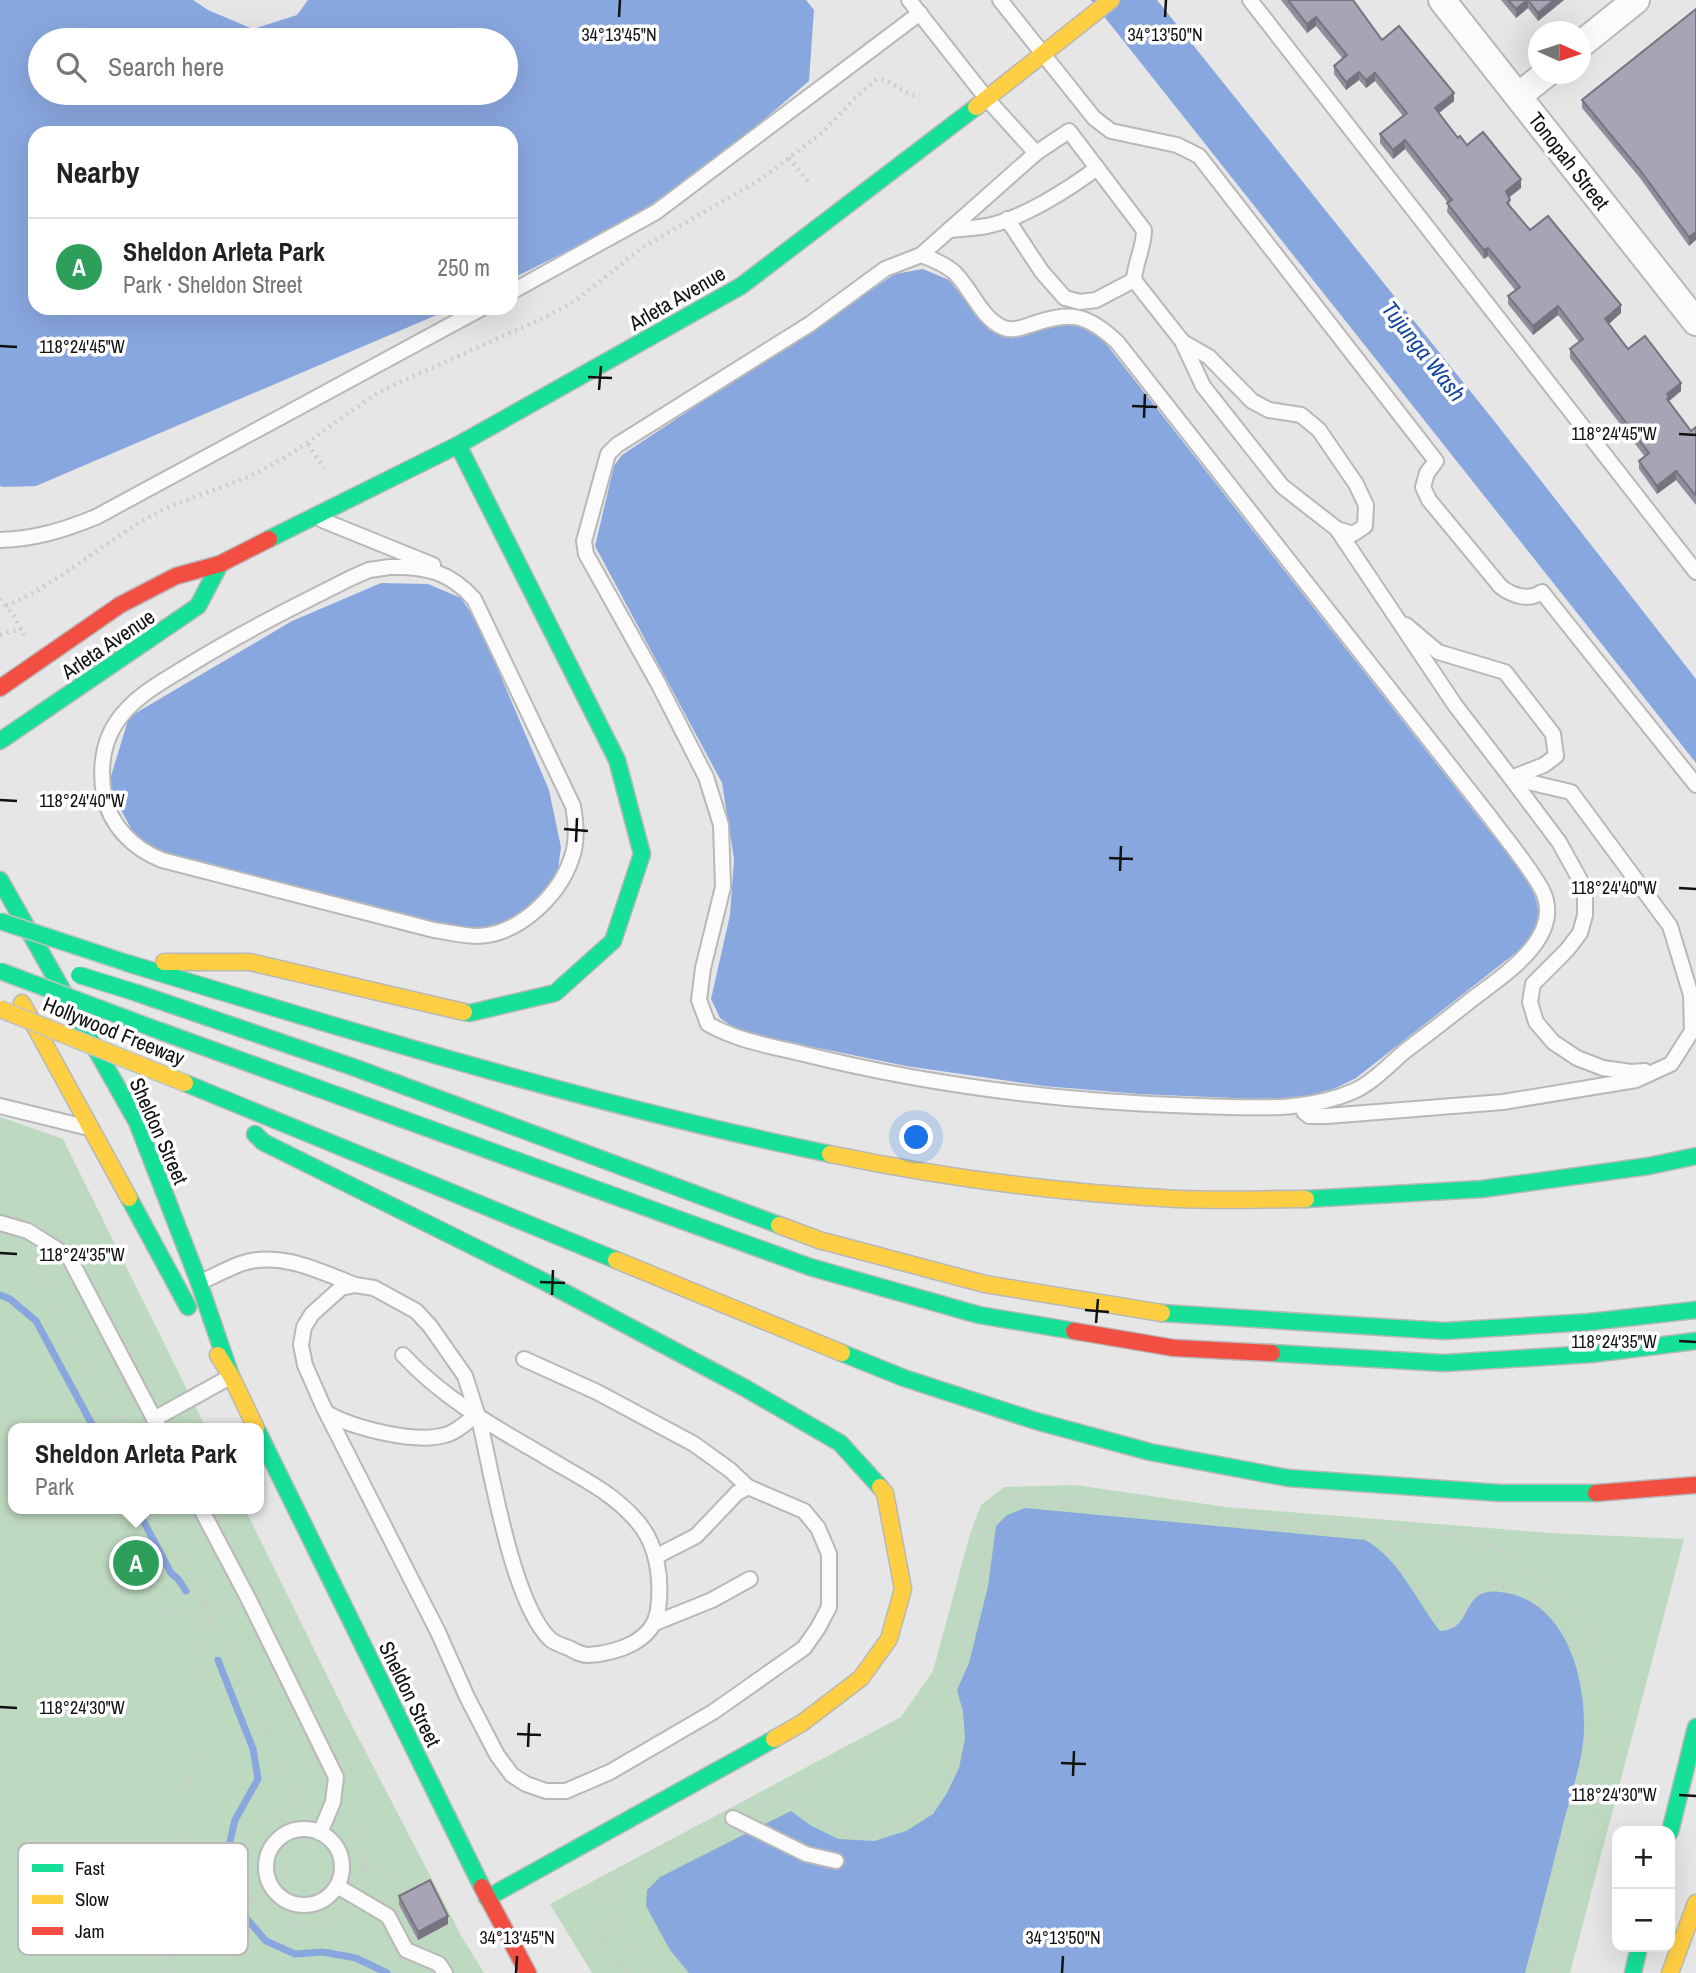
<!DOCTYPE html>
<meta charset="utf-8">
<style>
body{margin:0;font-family:"Archivo Narrow",sans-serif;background:#f2f2f2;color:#222}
.controls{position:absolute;right:21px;bottom:21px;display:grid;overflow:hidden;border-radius:14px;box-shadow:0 7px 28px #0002}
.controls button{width:63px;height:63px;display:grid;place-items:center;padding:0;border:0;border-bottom:2px solid #e0e0e0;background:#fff;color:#222;font:35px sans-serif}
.compass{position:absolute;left:1528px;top:21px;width:63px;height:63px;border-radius:50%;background:#fff;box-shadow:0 7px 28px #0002;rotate:93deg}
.you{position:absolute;left:917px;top:1138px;width:24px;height:24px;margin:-18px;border:5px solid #fff;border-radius:50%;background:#1a73e8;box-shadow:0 0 0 10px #1a73e833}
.badge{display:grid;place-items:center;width:46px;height:46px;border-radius:50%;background:#1a73e8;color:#fff;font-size:23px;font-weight:700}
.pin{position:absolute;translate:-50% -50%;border:4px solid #fff;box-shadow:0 2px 7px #0006}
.popup{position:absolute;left:8px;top:1423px;width:256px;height:91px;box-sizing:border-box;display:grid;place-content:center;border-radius:14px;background:#fff;filter:drop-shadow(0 2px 5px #0005);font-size:23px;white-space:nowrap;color:#767676}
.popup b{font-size:26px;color:#222}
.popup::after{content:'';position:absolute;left:50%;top:100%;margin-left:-14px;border:14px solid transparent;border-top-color:#fff}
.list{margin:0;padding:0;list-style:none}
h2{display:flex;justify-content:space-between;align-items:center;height:91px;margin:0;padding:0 28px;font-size:30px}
h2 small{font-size:23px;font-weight:400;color:#767676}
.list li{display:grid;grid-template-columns:46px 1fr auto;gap:21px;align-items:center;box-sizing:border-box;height:98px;padding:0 28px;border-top:2px solid #e0e0e0}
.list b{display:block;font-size:26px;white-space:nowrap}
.list p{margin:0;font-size:23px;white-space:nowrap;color:#767676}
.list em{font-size:23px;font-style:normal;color:#767676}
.icon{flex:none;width:38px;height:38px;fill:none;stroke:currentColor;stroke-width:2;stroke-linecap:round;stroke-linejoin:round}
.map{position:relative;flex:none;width:1696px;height:1973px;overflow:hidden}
.search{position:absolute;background:#fff;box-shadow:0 7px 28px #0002;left:28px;top:28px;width:490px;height:77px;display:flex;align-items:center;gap:18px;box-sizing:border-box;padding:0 24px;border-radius:38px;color:#767676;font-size:26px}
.panel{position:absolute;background:#fff;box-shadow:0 7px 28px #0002;left:28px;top:126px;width:490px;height:189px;border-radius:21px}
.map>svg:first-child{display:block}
.green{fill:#bdd9bf}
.water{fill:#89a7df;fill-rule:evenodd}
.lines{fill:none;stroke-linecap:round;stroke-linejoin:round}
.stream{stroke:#89a7df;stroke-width:7}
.lane-casing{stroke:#b8b8b9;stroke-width:18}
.street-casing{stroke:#b8b8b9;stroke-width:30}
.fast-casing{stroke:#b8b8b9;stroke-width:19}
.slow-casing{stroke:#b8b8b9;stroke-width:19}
.jam-casing{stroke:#b8b8b9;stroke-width:19}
.path{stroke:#ccccce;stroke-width:4.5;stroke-dasharray:2 5;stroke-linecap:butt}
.lane{stroke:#fbfbfb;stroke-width:14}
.street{stroke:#fbfbfb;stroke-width:26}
.fast{stroke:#16e098;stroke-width:16}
.slow{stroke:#ffcf43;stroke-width:16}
.jam{stroke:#f24e42;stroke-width:16}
.fast-bridge-casing{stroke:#c2c2c2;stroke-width:19;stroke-linecap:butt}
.slow-bridge-casing{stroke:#c2c2c2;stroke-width:19;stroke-linecap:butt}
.fast-bridge{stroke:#16e098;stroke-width:16}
.slow-bridge{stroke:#ffcf43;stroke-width:16}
.wall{fill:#908e9c}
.shaded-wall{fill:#75747f}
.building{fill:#a7a5b5;stroke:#75747f;stroke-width:2}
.ticks{fill:none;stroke:#111112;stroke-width:2.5}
.labels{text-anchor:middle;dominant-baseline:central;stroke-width:7;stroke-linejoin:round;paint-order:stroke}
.street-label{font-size:21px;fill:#111112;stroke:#fff}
.water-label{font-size:23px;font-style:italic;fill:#1344a1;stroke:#fff}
.key{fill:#fff;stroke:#b8b8b8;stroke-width:2}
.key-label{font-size:19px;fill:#111112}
.ticks-label{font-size:18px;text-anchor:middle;fill:#111112;stroke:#fff;stroke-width:7;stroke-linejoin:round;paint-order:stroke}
</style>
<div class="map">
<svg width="1696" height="1973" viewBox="0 0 1696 1973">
<rect width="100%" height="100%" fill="#e6e6e7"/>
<g class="green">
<polygon points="0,1117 63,1139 206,1428 13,1428 13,1509 245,1509 345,1712 462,1937 484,1973 0,1973"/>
<polygon points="1075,1485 1226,1507 1550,1533 1684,1539 1570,1973 592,1973 550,1904 901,1717 933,1671 970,1534 981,1505 1004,1487"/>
</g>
<g class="water">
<path d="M 0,0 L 193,0 L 208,10 L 253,29 L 297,15 L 308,0 L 806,0 L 814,10 L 809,81 L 669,201 L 511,279 L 511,133 L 35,133 L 35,308 L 453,308 L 36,486 L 3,487 L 0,486 ZM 40,40 L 506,40 L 506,93 L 40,93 Z"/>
<polygon points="1091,0 1157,0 1495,422 1696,679 1696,763"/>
<path d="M 923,269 L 949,280 L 989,330 L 1006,338 L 1025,336 L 1057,324 L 1079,326 L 1103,340 L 1524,875 C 1540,904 1544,913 1527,944 L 1356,1078 L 1336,1088 L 1305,1097 L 1255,1099 L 1139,1094 L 1044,1086 L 906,1066 L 784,1041 L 739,1031 L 720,1018 L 711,999 L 730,915 L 734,859 L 722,783 L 595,546 L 614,466 L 622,455 L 895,274 Z"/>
<polygon points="381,583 428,584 461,598 479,625 549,790 561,847 558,870 544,894 503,925 474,933 141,847 108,786 129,717 292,621"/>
<path d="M 1025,1508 L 1365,1540 C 1400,1559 1416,1601 1440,1631 C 1475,1630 1459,1587 1500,1592 C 1562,1598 1584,1670 1584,1723 C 1585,1754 1573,1787 1565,1817 C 1552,1869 1539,1921 1525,1973 L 689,1973 L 670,1950 L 646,1906 L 647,1890 L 660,1877 L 791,1811 L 810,1825 L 838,1839 L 874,1841 L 906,1831 L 933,1814 L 947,1793 L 959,1768 L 965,1739 L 963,1712 L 957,1690 L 969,1663 L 988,1586 L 996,1526 L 1007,1515 Z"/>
</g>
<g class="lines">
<g class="stream">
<polyline points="0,1295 10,1299 36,1321 94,1428"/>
<polyline points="137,1509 171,1573 178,1579 186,1591"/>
<polyline points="218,1660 253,1749 258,1779 235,1820 228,1850"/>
<polyline points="229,1870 238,1902 247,1919 266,1941 295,1954 323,1952 356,1958 387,1973"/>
</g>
<defs>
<g id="lane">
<polyline points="909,0 987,99 1036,153"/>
<path d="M 1000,0 L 1094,118 L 1111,131 L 1177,145 L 1199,156 L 1436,461 L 1427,473 L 1423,487 L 1429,500 L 1501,587 C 1513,596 1529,601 1542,592 L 1696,785"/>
<polyline points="1250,0 1696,572"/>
<polyline points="1007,219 1042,272 1065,298 1080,302 1096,300 1134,280"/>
<path d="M 949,230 C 962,229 975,228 987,226 C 1022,219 1069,189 1097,168"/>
<path d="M 921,255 C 933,259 944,264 954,272 C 971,288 981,319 1004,328 C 1013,331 1021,328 1030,325 C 1070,311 1086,313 1117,342 L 1490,817 C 1506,839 1530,867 1542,890 C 1566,937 1501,977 1471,1000 C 1449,1018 1426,1035 1404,1052 C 1389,1065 1372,1083 1354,1091 C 1305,1113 1249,1107 1197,1106 C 1065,1102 932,1086 804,1054 C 771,1046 738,1041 708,1024 L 699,1000 L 703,968 L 723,887 L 721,825 L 706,777 L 658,683 L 586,554 L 584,541 L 608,454 L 617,445 L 810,324 L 885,269 Z"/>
<path d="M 921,255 L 1036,153 L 1069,131 L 1144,230 C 1144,248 1135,262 1134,280 L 1182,341 L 1203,386 L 1282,486 L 1337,529 L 1455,705 L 1511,778 L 1571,792 L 1670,926 L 1691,995 L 1692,1031 L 1671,1064 L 1636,1080 L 1503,1102 L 1327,1116 L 1309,1116 L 1304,1112 L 1304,1105"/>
<polyline points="511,292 656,212 920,13"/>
<polyline points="1183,342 1209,357 1252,401 1269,410 1301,415 1319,430 1356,484 1366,505 1365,526 1353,534 1337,529"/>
<polyline points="322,520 433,565"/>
<path d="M 0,540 C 35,539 64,530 96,517 L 482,308"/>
<path d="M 390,567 C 426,566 450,572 474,599 L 573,806 C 576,821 577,835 574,850 C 564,891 522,934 478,936 C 464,936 448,932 434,930 L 162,860 C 134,849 110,826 104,795 C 100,771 102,744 116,723 C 133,697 160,683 186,667 C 239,634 295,606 351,578 L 369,570 Z"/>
<polyline points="1406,625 1438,652 1505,672 1553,734 1556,756 1544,765 1511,778 1559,842 1585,889 1585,915 1580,933 1567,950 1533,984 1530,1002 1536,1022 1553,1042 1577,1058 1603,1068 1631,1072 1645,1071"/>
<polyline points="0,1106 85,1127"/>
<polyline points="0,1223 28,1231 69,1257 159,1428"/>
<path d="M 201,1282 C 214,1276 227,1269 240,1264 C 279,1250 319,1271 355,1285"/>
<path d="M 403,1355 C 442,1397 492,1426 541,1454 C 575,1475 610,1490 636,1520 C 658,1544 662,1579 658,1610 C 653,1642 617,1653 588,1655 C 581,1655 576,1652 569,1648 C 563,1646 554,1643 550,1639 C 513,1604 492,1475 480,1423 L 465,1376 L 430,1326 L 416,1311 L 374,1288 L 355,1285 L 341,1288 L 312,1314 L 304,1327 L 301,1345 L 305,1365 L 323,1406 L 438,1632 L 467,1697 L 497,1755 L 512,1775 L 526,1784 L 546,1791 L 566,1791 L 610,1772 L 713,1712 L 804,1648 L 818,1628 L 829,1607 L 829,1554 L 818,1528 L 804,1511 L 748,1487 L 730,1470 L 694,1444 L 597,1392 L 524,1359"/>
<path d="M 327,1413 C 353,1428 416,1444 445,1435 C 457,1432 468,1421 477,1414"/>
<polyline points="154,1419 230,1377"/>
<polyline points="201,1509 247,1596 336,1777 333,1802 320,1833"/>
<polyline points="657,1556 696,1536 737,1493 748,1487"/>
<polyline points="655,1623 712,1600 750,1579"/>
<polyline points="733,1818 806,1854 836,1861"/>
<circle cx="304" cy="1867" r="38"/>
<polyline points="337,1886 388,1916 406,1950 439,1964 445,1973"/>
</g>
<g id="street">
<polyline points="1442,0 1696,322"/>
<polyline points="1580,45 1636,0"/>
<polyline points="1518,96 1546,74"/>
</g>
<g id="fast">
<polyline points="458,445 617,760 642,854 613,941 555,993 470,1013 464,1012"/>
<polyline points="269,539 458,445 741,286 976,107"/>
<polyline points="0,741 198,606 220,564"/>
<polyline points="0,880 137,1122 197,1277 231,1376"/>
<path d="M 127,963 C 359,1034 592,1105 830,1154"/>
<polyline points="137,993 353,1067 779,1225"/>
<polyline points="160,1031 810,1267 979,1315 1074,1331"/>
<polyline points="185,1083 616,1260"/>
<polyline points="255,1134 263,1142 543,1281 745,1388 840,1443 880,1487"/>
<polyline points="129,1198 188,1307"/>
<polyline points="1306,1199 1482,1189 1649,1166 1696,1156"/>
<polyline points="1162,1313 1444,1331 1589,1322 1696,1310"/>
<polyline points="842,1353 904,1378 1036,1421 1150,1452 1288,1478 1500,1493 1596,1493"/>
<polyline points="1272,1353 1444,1363 1592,1354 1696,1341"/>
<polyline points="258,1432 482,1887"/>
<polyline points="1670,1832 1696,1727"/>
<polyline points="487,1898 774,1739"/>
<polyline points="1633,1973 1639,1947"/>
</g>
<g id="slow">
<polyline points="976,107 1111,0"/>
<polyline points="164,962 250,962 464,1012"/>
<polyline points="22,1003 129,1198"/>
<path d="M 830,1154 C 944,1178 1061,1193 1178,1199 C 1220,1201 1263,1199 1306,1199"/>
<polyline points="779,1225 819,1240 985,1284 1162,1313"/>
<polyline points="616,1260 842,1353"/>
<polyline points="218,1355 231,1376 256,1428"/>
<polyline points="774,1739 802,1723 861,1678 889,1639 903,1589 885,1493 880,1487"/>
<polyline points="1670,1973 1696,1903"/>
</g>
<g id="jam">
<polyline points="0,688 120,605 176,576 220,564 269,539"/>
<polyline points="1074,1331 1174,1348 1272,1353"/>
<polyline points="1596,1493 1696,1485"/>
<polyline points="482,1887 528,1973"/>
</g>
</defs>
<use href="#lane" class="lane-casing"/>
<use href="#street" class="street-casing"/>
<use href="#fast" class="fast-casing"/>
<use href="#slow" class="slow-casing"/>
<use href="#jam" class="jam-casing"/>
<g class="path">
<polyline points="789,158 809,183"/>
<polyline points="308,444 324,468"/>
<polyline points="0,599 14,616 24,635"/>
<path d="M 6,606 C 59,583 97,547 146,519 C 183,497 226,489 264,469 C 307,447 342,415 383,390 L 543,318 L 575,301 L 643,247 L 758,181 L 823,132 L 855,98 L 877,79 C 894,78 902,97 920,95"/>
<polyline points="0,635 21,629"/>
<polyline points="38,1257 33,1259 118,1428"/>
<path d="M 157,1509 L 209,1618 L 297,1790 L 299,1799 C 281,1816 263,1815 249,1838 C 220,1887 272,1938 324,1923 C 333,1921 341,1918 348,1911"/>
<polyline points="159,1613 191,1612 226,1595"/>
<path d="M 752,1809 C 814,1777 908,1741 944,1680 C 954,1663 960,1640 965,1620 C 974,1588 975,1553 983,1521 C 996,1499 1005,1495 1029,1495 L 1455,1535 L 1501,1550 L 1534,1573 L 1557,1594 L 1578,1619 L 1597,1653 L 1607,1702 L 1608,1752 L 1601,1795 L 1556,1973"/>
<path d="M 764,1814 C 773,1808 782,1802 793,1804 C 804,1806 815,1823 828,1828 C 878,1847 930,1823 952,1775 C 960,1756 962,1733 958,1712 C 956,1703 950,1697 952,1687 C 954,1672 966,1653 971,1637 C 979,1612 982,1585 986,1559 C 987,1547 987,1533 993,1522 C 999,1510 1008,1505 1022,1503 L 1291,1528 L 1377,1538 L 1410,1577 L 1429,1609 L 1443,1625 L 1455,1624 C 1460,1617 1461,1607 1468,1601 C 1508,1557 1564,1616 1577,1655 C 1588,1687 1589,1723 1585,1757 L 1531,1973"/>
<path d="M 352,1823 C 364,1843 368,1859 363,1882"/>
<polyline points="183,1853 266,1865"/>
<polyline points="366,1868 387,1875 411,1894"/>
<polyline points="170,1973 183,1853 200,1633 209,1618 231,1605"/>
<polyline points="627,1973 591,1922 590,1903 596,1888 719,1825"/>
<path d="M 648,1973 C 631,1949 579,1907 621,1884 L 725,1834"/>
</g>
<use href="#lane" class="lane"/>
<use href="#street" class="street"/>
<use href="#fast" class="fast"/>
<use href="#slow" class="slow"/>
<use href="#jam" class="jam"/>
<defs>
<g id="fast-bridge">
<polyline points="0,921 127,963"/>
<polyline points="0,971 160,1031"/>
<polyline points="79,975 137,993"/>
</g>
<polyline id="slow-bridge" points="0,1009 185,1083"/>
</defs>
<use href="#fast-bridge" class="fast-bridge-casing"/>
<use href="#slow-bridge" class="slow-bridge-casing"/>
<use href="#fast-bridge" class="fast-bridge"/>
<use href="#slow-bridge" class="slow-bridge"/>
</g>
<g class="wall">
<polygon points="1281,0 1353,0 1382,40 1454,101 1439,113 1458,138 1521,188 1509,197 1510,206 1530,230 1621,313 1609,324 1628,349 1681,391 1669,401 1669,402 1691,431 1696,427 1696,505 1676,480 1657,494 1639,469 1639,461 1645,457 1570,358 1570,349 1579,342 1558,315 1533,335 1508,304 1508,296 1515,290 1488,256 1484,259 1447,212 1448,203 1405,149 1393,159 1380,143 1380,134 1403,116 1375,81 1366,88 1359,80 1346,90 1334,74 1334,66 1343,59 1316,26 1307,33"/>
<polygon points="1501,0 1564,0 1538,21 1528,8 1516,18"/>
<polygon points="1696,9 1689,246 1640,178 1582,108 1582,100"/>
<polygon points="399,1896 448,1924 418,1940 399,1905"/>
</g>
<g class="shaded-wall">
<polygon points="1528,0 1528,8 1516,18 1516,9"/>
<polygon points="1554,0 1564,0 1538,21 1538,13"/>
<polygon points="1316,17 1316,26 1307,33 1307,24"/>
<polygon points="1359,72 1359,80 1346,90 1346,82"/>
<polygon points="1375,73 1375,81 1366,88 1366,80"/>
<polygon points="1454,93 1454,101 1435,116 1435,108"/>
<polygon points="1405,140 1405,149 1393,159 1393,150"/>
<polygon points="1521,179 1521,188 1506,200 1506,191"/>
<polygon points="1696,232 1696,240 1689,246 1689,237"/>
<polygon points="1488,248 1488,256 1484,259 1484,250"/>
<polygon points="1621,305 1621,313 1605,327 1605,319"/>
<polygon points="1558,306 1558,315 1533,335 1533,326"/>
<polygon points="1681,383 1681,391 1669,401 1669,406 1667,408 1667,394"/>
<polygon points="1676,471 1676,480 1657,494 1657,486"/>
<polygon points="448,1916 448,1924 418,1940 418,1932"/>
</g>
<g class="building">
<polygon points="1288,0 1353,0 1382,40 1399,26 1454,93 1435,108 1458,138 1460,136 1467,145 1483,132 1521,179 1506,191 1510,200 1507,203 1530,230 1548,216 1621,305 1605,319 1628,349 1645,336 1681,383 1667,394 1669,397 1667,399 1691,431 1696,427 1696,496 1676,471 1657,486 1639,461 1649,453 1570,349 1583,339 1558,306 1533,326 1508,296 1520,287 1488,248 1484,250 1447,203 1452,200 1405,140 1393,150 1380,134 1407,113 1375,73 1366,80 1359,72 1346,82 1334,66 1347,55 1316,17 1307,24"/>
<polygon points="1508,0 1527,0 1516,9"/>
<polygon points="1528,0 1554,0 1538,13"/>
<polygon points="1696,9 1696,232 1689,237 1640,170 1582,100"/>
<polygon points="430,1880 448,1916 418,1932 399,1896"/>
</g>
<path class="ticks" d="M 619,17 L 620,0M 1165,17 L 1166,0M 0,346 L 17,347M 588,377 L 612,378M 599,390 L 601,366M 1132,406 L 1157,407M 1144,418 L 1145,394M 1679,434 L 1696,435M 0,800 L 17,801M 564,829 L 588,831M 576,842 L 577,818M 1109,858 L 1133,859M 1120,871 L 1121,846M 1679,888 L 1696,889M 0,1253 L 17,1254M 540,1282 L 565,1283M 552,1295 L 553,1270M 1085,1310 L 1109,1312M 1096,1323 L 1098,1299M 1679,1341 L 1696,1342M 0,1707 L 17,1708M 517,1734 L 541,1735M 528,1747 L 529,1723M 1061,1763 L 1086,1764M 1073,1776 L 1074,1751M 1679,1795 L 1696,1796M 516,1973 L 517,1956M 1062,1973 L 1063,1956"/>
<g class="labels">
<g class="street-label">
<text transform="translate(1569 161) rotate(52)">Tonopah Street</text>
<text transform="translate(677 298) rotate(-30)">Arleta Avenue</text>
<text transform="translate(108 644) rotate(-34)">Arleta Avenue</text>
<text transform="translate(114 1031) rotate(22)">Hollywood Freeway</text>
<text transform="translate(159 1131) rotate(66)">Sheldon Street</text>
<text transform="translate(410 1694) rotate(64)">Sheldon Street</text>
</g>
<g class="water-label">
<text transform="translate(1424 351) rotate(52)">Tujunga Wash</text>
</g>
</g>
<rect x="18" y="1843" width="230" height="112" rx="10" class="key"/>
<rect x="32" y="1864" width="31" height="8" fill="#16e098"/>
<rect x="32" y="1895" width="31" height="9" fill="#ffcf43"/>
<rect x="32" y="1927" width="31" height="8" fill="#f24e42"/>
<g class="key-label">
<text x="75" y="1875">Fast</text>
<text x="75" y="1906">Slow</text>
<text x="75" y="1938">Jam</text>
</g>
<g class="ticks-label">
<text x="619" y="41">34°13'45"N</text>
<text x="1165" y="41">34°13'50"N</text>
<text x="82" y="353">118°24'45"W</text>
<text x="1614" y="440">118°24'45"W</text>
<text x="82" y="807">118°24'40"W</text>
<text x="1614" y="894">118°24'40"W</text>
<text x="82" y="1261">118°24'35"W</text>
<text x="1614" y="1348">118°24'35"W</text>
<text x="82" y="1714">118°24'30"W</text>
<text x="1614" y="1801">118°24'30"W</text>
<text x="517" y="1944">34°13'45"N</text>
<text x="1063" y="1944">34°13'50"N</text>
</g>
</svg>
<div class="controls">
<button>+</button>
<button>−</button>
</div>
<svg class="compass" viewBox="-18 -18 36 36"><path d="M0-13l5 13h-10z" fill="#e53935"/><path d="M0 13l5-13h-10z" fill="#767676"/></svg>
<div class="you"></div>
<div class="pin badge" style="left:136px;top:1563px;background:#2e9e5b">A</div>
<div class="popup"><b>Sheldon Arleta Park</b>Park</div>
<div class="search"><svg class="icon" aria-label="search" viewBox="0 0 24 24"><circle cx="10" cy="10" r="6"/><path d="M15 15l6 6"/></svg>Search here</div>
<section class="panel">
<h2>Nearby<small></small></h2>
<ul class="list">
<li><span class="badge" style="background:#2e9e5b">A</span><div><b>Sheldon Arleta Park</b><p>Park · Sheldon Street</p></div><em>250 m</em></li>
</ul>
</section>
</div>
